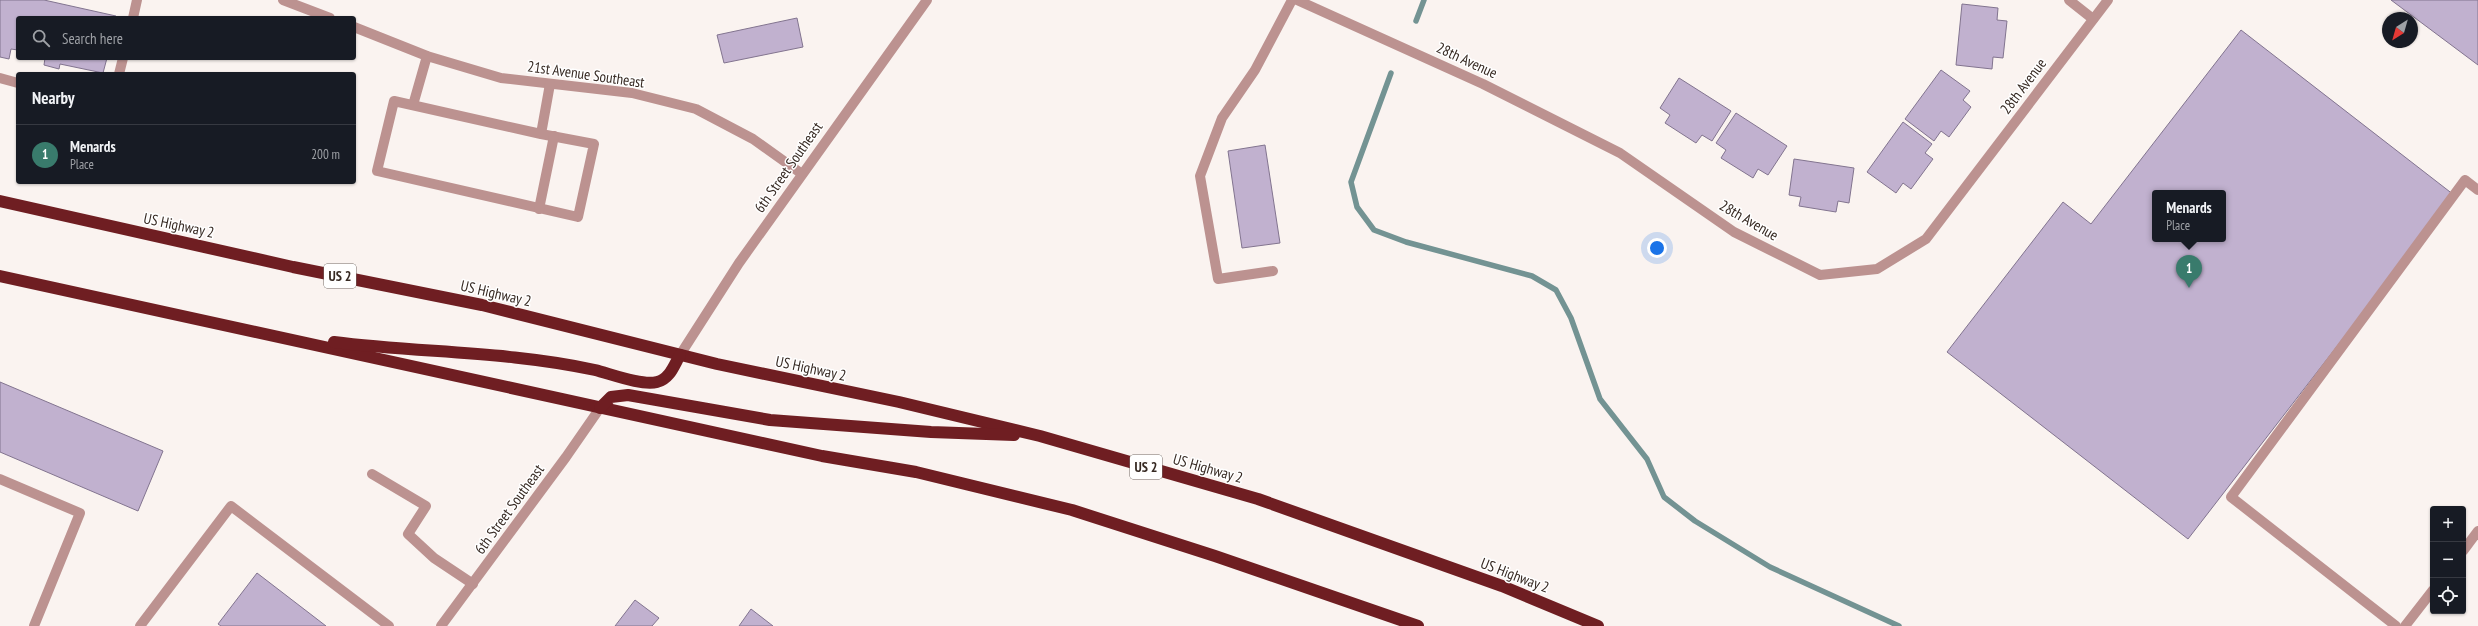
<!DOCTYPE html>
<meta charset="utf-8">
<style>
body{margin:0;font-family:"PT Sans Narrow",sans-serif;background:#20242c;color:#f1f3f6}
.controls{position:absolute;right:12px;bottom:12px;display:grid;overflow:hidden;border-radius:4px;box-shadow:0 1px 3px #0004}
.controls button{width:36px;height:36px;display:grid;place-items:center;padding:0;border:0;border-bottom:1px solid #363941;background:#171b24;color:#f1f3f6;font:20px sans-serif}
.compass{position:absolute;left:2382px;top:12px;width:36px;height:36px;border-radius:50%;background:#171b24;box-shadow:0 1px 3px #0004;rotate:217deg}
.you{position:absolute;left:1657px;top:248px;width:14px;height:14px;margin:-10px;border:3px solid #fff;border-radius:50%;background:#1a73e8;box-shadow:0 0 0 6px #1a73e833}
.badge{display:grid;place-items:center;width:26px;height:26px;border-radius:50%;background:#397b6c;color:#fff;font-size:13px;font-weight:700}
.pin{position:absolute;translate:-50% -33px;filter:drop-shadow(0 1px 2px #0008)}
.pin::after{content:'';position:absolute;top:21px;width:14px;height:12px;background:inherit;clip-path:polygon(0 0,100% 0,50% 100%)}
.popup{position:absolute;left:2152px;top:190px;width:74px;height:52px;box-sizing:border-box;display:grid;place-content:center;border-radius:4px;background:#171b24;filter:drop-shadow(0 1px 3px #0005);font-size:13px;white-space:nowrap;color:#9ea1a6}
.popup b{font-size:15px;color:#f1f3f6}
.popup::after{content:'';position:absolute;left:50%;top:100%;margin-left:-8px;border:8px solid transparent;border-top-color:#171b24}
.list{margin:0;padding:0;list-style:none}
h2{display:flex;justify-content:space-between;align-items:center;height:52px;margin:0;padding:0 16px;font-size:17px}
h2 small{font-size:13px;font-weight:400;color:#9ea1a6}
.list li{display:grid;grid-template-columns:26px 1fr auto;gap:12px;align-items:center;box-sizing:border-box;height:60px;padding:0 16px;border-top:1px solid #363941}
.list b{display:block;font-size:15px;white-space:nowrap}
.list p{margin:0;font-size:13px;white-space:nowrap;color:#9ea1a6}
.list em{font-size:13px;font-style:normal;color:#9ea1a6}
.icon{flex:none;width:22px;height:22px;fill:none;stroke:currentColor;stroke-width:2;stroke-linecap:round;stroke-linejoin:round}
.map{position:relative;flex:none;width:2478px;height:626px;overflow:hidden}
.search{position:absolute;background:#171b24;box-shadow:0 1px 3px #0004;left:16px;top:16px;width:340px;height:44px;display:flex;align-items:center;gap:10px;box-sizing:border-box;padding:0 14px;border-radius:4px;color:#9ea1a6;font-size:15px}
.panel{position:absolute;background:#171b24;box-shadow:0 1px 3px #0004;left:16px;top:72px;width:340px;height:112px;border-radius:4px}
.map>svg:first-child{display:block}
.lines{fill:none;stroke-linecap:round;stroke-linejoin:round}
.stream{stroke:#739393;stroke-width:5.5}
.building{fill:#c1b1cf;stroke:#82748f;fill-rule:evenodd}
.minor{stroke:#bc9290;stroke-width:10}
.highway{stroke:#6f1e22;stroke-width:12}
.labels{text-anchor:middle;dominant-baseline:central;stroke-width:3;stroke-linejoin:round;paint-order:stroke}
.shield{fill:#fff;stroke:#726964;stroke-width:1}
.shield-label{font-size:14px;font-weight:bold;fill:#362922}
.street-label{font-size:15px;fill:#362922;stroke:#fff}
</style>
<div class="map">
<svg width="2478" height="626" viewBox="0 0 2478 626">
<rect width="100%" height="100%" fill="#faf3f0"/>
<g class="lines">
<g class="stream">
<polyline points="1416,21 1424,0"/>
<polyline points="1391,73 1351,182 1357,207 1374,230 1406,242 1532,276 1556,290 1571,318 1600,399 1647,459 1664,497 1695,521 1770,567 1899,626"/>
</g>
</g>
<g class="building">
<polygon points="0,0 44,0 116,16 115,18 18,18 18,50 11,49 9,59 0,57"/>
<polygon points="2391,0 2478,0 2478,65"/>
<polygon points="1962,4 1998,8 1997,20 2007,21 2003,58 1993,57 1992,69 1956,65"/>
<polygon points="797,18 803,47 724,63 717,35"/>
<path d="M 2241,30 L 2454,195 L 2188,539 L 1947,352 L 2063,202 L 2091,224 ZM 2155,193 L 2223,193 L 2223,239 L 2155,239 Z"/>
<polygon points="45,58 107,58 103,73 60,64 59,69 44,65"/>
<polygon points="1941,70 1970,91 1963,100 1971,107 1949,137 1941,131 1934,141 1905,119"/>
<polygon points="1679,78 1731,111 1712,141 1702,135 1696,143 1665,123 1670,115 1660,108"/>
<polygon points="1736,113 1787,146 1768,175 1758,169 1753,178 1721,158 1726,150 1716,143"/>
<polygon points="1903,122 1932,144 1925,153 1933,159 1911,189 1903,183 1896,193 1867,172"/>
<polygon points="1265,145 1280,243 1242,248 1228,151"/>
<polygon points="1794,159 1854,168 1849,203 1838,201 1836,212 1799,206 1801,197 1789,195"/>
<polygon points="0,382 163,451 138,511 0,452"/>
<polygon points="257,573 326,626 221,626 218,624"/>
<polygon points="635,600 659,618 652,626 615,626"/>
<polygon points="751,609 773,626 739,626"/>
</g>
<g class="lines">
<g class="minor">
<polyline points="283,0 330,18"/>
<polyline points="1297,0 1483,84 1620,153 1734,232 1820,275 1877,269 1926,239 2108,0"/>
<polyline points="2069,0 2093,19"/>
<polyline points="133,18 137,0"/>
<polyline points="354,27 427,56 501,78 632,93 696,109 753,139 802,174"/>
<polyline points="119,74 123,58"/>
<polyline points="0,78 18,83"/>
<polyline points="413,105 427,56"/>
<polyline points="541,134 594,144 578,217 377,171 394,101 541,134 550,84"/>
<polyline points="539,209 554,136"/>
<polyline points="1273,271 1218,279 1200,176 1222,118 1255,70 1292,0"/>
<polyline points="680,355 739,263 927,0"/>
<polyline points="372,474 426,506 408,534 434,558 473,584"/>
<polyline points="0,479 80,513 34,626"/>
<polyline points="2463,551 2478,531"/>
<polyline points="140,626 231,506 389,626"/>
<polyline points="441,626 566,457 600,408"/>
<polyline points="2396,626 2231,497 2465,180 2478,190"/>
<polyline points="2405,626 2433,590"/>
</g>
<g class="highway">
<polyline points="0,201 293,267 482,305 717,364 899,402 1040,436 1258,499 1502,586 1598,626"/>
<polyline points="0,276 822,456 916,472 1072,510 1215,556 1418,626"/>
<path d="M 334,342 C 420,353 509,351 595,370 C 611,374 642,386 657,382 C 670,379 674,365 680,355"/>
<polyline points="600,408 611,397 628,395 770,420 931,432 1014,435"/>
</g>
</g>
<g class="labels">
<g class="shield">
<rect x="324" y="264" width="32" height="24" rx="3"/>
<rect x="1130" y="455" width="32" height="24" rx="3"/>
</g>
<g class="shield-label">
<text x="340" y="276">US 2</text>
<text x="1146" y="467">US 2</text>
</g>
<g class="street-label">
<text transform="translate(1467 60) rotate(25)">28th Avenue</text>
<text transform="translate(586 74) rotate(8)">21st Avenue Southeast</text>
<text transform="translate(2023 86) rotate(-53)">28th Avenue</text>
<text transform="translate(788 167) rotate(-55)">6th Street Southeast</text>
<text transform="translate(1749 220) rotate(30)">28th Avenue</text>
<text transform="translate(179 225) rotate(12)">US Highway 2</text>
<text transform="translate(496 293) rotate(13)">US Highway 2</text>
<text transform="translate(811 368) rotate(12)">US Highway 2</text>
<text transform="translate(1208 468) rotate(16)">US Highway 2</text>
<text transform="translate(509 509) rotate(-54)">6th Street Southeast</text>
<text transform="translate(1515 575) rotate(21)">US Highway 2</text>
</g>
</g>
</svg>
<div class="controls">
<button>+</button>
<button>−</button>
<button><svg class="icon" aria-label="locate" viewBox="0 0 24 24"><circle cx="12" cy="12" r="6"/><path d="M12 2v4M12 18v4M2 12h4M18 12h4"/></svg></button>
</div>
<svg class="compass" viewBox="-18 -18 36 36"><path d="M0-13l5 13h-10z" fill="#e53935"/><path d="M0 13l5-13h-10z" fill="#9ea1a6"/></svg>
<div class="you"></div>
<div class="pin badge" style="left:2189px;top:288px">1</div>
<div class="popup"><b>Menards</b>Place</div>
<div class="search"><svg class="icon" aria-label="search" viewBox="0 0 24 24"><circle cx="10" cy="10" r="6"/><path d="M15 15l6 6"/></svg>Search here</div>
<section class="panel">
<h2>Nearby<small></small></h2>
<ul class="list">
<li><span class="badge">1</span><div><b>Menards</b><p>Place</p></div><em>200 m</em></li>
</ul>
</section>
</div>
